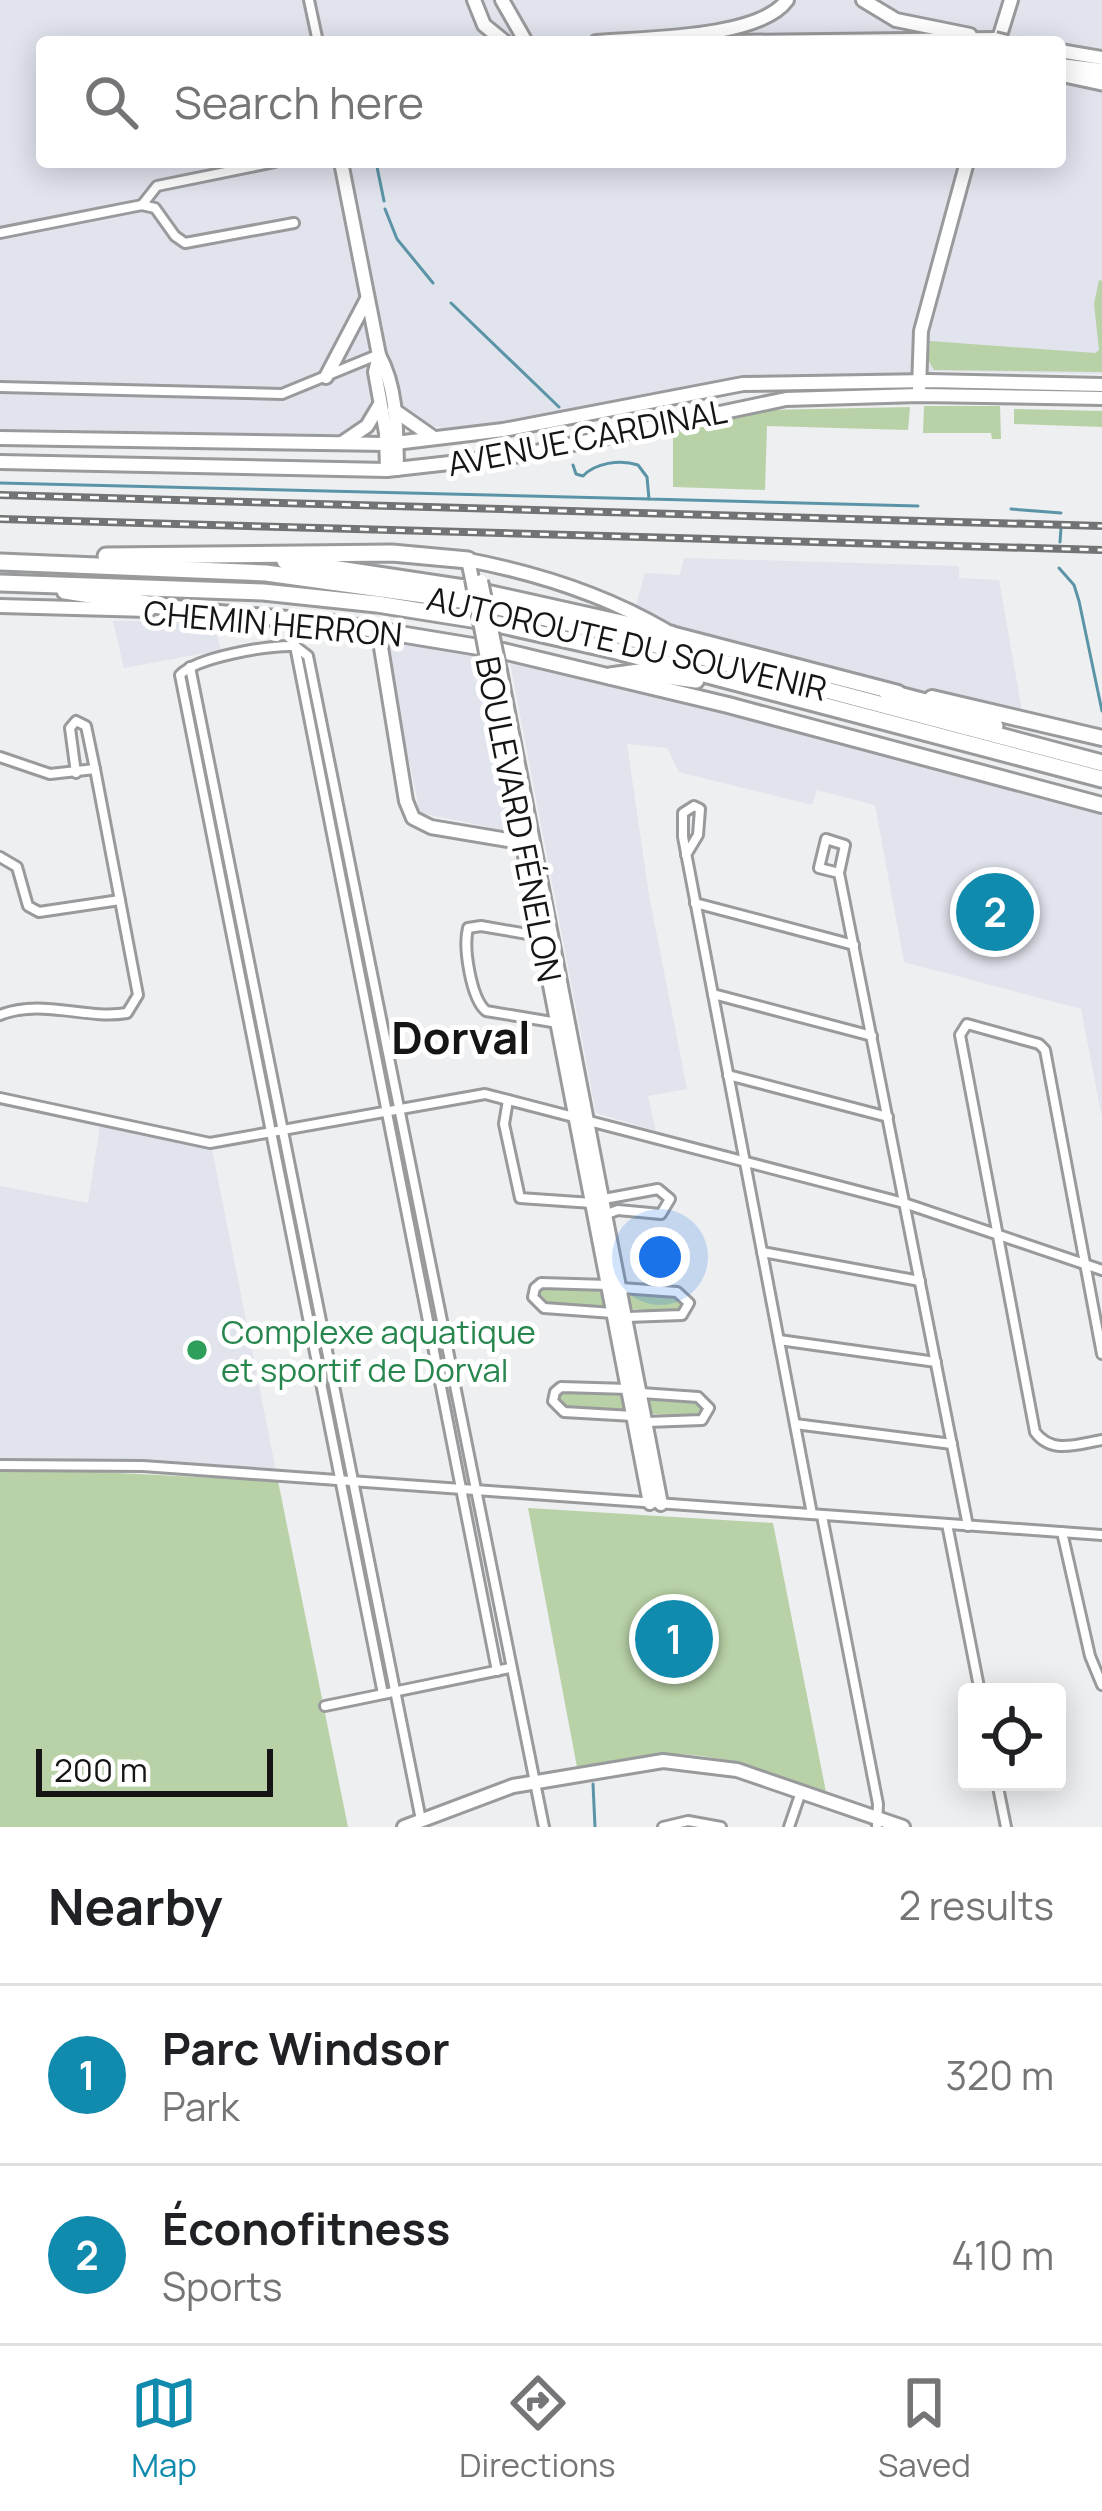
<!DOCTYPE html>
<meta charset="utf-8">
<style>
body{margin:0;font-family:Manrope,sans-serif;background:#f2f2f2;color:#202124}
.controls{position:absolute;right:36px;bottom:36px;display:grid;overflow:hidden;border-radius:12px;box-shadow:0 6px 30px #0003}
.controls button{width:108px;height:108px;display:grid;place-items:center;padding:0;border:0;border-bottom:3px solid #e0e0e0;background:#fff;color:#202124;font:60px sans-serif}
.scale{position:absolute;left:36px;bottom:30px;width:237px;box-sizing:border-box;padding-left:12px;border:6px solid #151516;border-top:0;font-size:33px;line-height:42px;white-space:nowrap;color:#151516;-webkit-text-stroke:9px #fff;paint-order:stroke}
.you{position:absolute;left:660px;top:1257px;width:42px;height:42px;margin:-30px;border:9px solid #fff;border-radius:50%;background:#1a73e8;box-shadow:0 0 0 18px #1a73e833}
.badge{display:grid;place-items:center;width:78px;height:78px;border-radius:50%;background:#108aad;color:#fff;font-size:39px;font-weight:700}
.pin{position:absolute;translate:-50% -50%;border:6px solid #fff;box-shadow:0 3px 12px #0006}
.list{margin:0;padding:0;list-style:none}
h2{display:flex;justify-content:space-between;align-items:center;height:156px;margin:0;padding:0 48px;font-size:51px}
h2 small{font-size:39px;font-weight:400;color:#757577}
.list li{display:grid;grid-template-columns:78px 1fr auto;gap:36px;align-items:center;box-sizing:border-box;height:180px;padding:0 48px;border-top:3px solid #e0e0e0}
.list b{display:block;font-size:45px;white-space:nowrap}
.list p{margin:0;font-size:39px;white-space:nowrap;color:#757577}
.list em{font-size:39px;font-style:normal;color:#757577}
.icon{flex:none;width:66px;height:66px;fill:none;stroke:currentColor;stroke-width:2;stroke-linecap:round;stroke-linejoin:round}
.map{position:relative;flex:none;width:1102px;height:1827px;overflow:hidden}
.search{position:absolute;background:#fff;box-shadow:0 6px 30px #0003;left:36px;right:36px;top:36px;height:132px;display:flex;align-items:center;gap:30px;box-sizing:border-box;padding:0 42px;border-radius:12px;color:#757577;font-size:45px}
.sheet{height:516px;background:#fff}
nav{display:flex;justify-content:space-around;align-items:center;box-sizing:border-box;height:168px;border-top:3px solid #e0e0e0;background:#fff;font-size:33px;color:#757577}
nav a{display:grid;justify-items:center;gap:6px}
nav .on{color:#108aad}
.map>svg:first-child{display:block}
.built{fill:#e1e3ed;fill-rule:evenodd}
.green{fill:#b8d1a6}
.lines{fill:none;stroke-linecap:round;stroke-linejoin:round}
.stream{stroke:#5a94a6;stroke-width:3}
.street-casing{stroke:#999a9c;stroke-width:14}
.secondary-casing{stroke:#999a9c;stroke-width:18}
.primary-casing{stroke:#999a9c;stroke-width:20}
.highway-casing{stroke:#999a9c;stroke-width:21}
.street{stroke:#fff;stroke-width:8}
.secondary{stroke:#fff;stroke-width:12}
.primary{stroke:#fff;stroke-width:14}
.highway{stroke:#fff;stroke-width:15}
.rail-casing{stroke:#727374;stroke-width:8}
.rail{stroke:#fff;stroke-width:3;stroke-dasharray:9;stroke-linecap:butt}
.secondary-bridge-casing{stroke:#999a9c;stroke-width:18;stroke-linecap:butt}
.secondary-bridge{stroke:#fff;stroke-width:12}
.leisure-dot{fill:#2e9e5b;stroke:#fff;stroke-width:4.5}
.labels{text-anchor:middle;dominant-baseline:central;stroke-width:10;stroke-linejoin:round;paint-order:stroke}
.street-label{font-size:33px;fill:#151516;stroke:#fff}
.leisure-label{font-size:33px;fill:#27864d;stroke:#fff;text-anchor:start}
.district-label{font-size:45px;font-weight:bold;fill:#151516;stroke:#fff}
</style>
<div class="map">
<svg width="1102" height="1827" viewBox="0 0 1102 1827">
<rect width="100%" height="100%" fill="#eeeff1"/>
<g class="built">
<path d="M 0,0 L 1102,0 L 1102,374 L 934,371 L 895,377 L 736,379 L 602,406 L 448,429 L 422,424 L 404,410 L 398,398 L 373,403 L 369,418 L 355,431 L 334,434 L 216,438 L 0,429 ZM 42,42 L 1060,42 L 1060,162 L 42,162 Z"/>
<polygon points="684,558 959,566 959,578 999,580 1022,711 876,682 714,640 635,609 645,573 680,575"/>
<polygon points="212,620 221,650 124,668 113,621"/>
<polygon points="396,640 482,655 511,814 507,815 508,821 513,823 509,831 420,813 386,649 388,643"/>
<polygon points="510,662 867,750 1102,816 1102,1118 1081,1009 904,962 875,805 817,790 812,805 679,772 667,748 627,744 649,895 687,1089 648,1096 656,1131 596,1113"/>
<polygon points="100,1126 212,1149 276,1471 0,1467 0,1186 88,1203"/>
</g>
<g class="green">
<polygon points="1099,280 1102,281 1102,372 934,370 928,360 930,341 1095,353 1099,350 1094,304"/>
<polygon points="924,406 1000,406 1001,439 992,439 991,433 923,433"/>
<polygon points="910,407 908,430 767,426 765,490 673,487 673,431 765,410"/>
<polygon points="1014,409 1102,411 1102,427 1014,424"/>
<polygon points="544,1287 605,1292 608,1307 544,1303 537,1296"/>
<polygon points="633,1293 676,1296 684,1306 675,1312 631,1309 629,1295"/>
<polygon points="564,1392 625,1396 628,1410 564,1407 558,1402 558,1396"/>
<polygon points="653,1397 697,1401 704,1411 696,1417 652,1414 649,1399"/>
<polygon points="41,1469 278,1481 348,1827 0,1827 0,1471"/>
<path d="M 528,1508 L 773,1523 L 826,1792 C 776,1775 725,1754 671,1754 C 640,1755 608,1761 577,1767 Z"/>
</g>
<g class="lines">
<g class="stream">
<polyline points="376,162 384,201"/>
<polyline points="385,209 397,239 433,283"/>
<polyline points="451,303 559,407"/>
<path d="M 573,465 L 576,474 L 583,476 C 595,463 620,459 638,465 L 647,477 L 649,499 L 918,506"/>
<polyline points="0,483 649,499"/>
<polyline points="1011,509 1061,513"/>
<polyline points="1060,542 1061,528"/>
<polyline points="1059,568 1074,585 1079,601 1102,711"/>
<polyline points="593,1784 595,1827"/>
</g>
<defs>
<g id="street">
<polyline points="309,0 318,42"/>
<polyline points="142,205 157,186 275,162"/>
<polyline points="0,233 142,205 155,208 175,236 185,243 294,223"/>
<polyline points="0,387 282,394 377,355"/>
<polyline points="295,646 308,656 544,1827"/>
<path d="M 295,646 C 269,645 197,657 180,675 L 383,1694"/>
<polyline points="295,646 497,1671"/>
<polyline points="190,667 421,1820"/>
<path d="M 0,757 L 50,774 L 95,769 L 138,995 L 127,1013 C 85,1020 42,998 0,1015"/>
<polyline points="76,773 70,728 76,721 86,726 95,769"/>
<polyline points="686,855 698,835 700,809 694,806 683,813 683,837 812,1514"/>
<polyline points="0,857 17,867 28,906 39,912 120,900"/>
<polyline points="839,873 819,868 826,839 845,845 839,873 968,1526"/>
<polyline points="695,903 854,945"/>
<path d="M 539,936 L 481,926 L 468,928 C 463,948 471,998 486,1011 L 558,1023"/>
<polyline points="713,994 872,1036"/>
<polyline points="728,1075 888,1117"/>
<polyline points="0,1098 210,1143 485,1094 904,1203 1102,1270"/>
<polyline points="508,1100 504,1124 520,1198 592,1203"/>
<polyline points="604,1199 658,1189 670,1199 661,1214 618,1210 607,1214"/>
<polyline points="762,1252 920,1281"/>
<polyline points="608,1285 541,1283 535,1288 533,1297 544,1308 613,1313"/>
<polyline points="621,1288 677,1292 689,1303 682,1315 627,1317"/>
<polyline points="779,1340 936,1362"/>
<path d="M 1102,1354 L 1045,1050 L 1039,1044 L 967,1024 L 960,1035 L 1035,1432 C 1052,1455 1078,1444 1102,1440"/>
<polyline points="629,1389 561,1387 555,1392 553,1401 564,1412 633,1416"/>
<polyline points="641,1393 698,1397 709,1408 702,1420 647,1422"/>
<polyline points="795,1424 952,1444"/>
<polyline points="0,1465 143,1466 1102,1535"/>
<polyline points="822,1516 878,1804 877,1827"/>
<polyline points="947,1524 980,1692"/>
<polyline points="1062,1532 1090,1656 1102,1685"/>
<polyline points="325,1706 510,1668"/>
<polyline points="997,1782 1006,1827"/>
<polyline points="663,1827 688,1821 721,1827"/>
<polyline points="789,1827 801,1792"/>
</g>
<g id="secondary">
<polyline points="474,0 484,25 505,42"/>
<polyline points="502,0 526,42"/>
<polyline points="863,0 896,20 970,35"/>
<path d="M 596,42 C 643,38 759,39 787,0"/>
<polyline points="730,42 995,39"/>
<polyline points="998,42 1011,0"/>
<polyline points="1060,51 1102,58"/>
<polyline points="1060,65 1102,70"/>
<path d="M 341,162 L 379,355 C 398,390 396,431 397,469"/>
<polyline points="379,355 375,372 386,433 387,470"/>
<polyline points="326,377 367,299"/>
<polyline points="919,388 921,331 967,162"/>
<polyline points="394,410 434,438"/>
<polyline points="0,438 387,444 503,430 743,384 929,381 1102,385"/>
<polyline points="342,443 367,426 379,406"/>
<polyline points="0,462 387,470 521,455 786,399 919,395 1102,398"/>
<path d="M 472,579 L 468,560 C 536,573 605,595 665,630"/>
<polyline points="0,606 149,610"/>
<polyline points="378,629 406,801 413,818 431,827 526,843"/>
<polyline points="489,669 650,1503"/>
<polyline points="500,671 661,1504"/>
<polyline points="404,1827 513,1786 663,1761 737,1770 903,1827"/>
</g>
<g id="primary">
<polyline points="186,610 333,623 503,651 728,705 1102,805"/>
<polyline points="671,634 898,693"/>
<polyline points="932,698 1102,738"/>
</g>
<g id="highway">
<polyline points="1060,73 1102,82"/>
<polyline points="106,556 392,553 468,560"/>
<polyline points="285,561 464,588 671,634"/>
<polyline points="0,562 266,573 475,602 603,631 1102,763"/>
<polyline points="0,583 263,592 377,604 484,621 613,650 1102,779"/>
<polyline points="65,591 186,610"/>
<polyline points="610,676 639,672 696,680"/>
<polyline points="887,692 960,711 995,726"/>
</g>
</defs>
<use href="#street" class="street-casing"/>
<use href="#secondary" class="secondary-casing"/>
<use href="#primary" class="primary-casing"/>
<use href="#highway" class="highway-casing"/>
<use href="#street" class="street"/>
<use href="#secondary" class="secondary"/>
<use href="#primary" class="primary"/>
<use href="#highway" class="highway"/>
<defs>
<g id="rail">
<polyline points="0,495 1102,526"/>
<polyline points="0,519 1102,550"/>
</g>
</defs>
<use href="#rail" class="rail-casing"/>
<use href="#rail" class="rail"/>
<defs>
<g id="secondary-bridge">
<polyline points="995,39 1007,42"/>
<polyline points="472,579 489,669"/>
<polyline points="481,581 500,671"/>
</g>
</defs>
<use href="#secondary-bridge" class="secondary-bridge-casing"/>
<use href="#secondary-bridge" class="secondary-bridge"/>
</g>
<circle class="leisure-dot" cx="197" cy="1350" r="12"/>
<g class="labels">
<g class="street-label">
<text transform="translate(587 437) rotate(-11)">AVENUE CARDINAL</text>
<text transform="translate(273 623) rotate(5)">CHEMIN HERRON</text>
<text transform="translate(627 643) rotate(13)">AUTOROUTE DU SOUVENIR</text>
<text transform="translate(519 819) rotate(79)">BOULEVARD FÉNELON</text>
</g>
<g class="leisure-label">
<text x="221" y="1331">Complexe aquatique<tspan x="221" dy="38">et sportif de Dorval</tspan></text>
</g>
<g class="district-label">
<text x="461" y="1037">Dorval</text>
</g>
</g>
</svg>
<div class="controls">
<button><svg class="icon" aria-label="locate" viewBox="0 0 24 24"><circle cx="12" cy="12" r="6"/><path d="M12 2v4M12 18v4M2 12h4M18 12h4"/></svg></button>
</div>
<div class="scale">200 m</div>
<div class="you"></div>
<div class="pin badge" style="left:674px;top:1639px">1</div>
<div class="pin badge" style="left:995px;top:912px">2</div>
<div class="search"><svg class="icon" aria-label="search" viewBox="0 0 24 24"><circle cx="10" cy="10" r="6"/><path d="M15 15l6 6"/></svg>Search here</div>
</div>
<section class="sheet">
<h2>Nearby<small>2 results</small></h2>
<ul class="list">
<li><span class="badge">1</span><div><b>Parc Windsor</b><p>Park</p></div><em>320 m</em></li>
<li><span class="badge">2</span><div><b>Éconofitness</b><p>Sports</p></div><em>410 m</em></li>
</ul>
</section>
<nav>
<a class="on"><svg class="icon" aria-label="map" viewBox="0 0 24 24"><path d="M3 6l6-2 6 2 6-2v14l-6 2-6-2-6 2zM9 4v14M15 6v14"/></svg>Map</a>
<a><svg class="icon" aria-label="directions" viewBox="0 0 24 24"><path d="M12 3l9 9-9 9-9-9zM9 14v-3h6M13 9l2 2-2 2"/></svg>Directions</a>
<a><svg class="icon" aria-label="saved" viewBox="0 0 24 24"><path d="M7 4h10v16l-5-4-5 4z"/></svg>Saved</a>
</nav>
